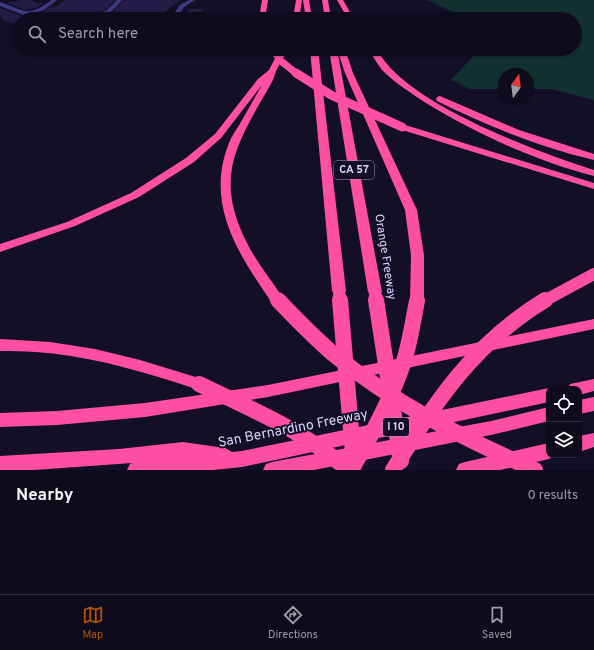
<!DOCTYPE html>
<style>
body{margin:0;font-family:Overpass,sans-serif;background:#1c1929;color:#f1f3f6}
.controls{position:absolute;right:12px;bottom:12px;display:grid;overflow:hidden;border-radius:8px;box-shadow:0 1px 3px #0004}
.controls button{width:36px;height:36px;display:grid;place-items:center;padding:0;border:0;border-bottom:1px solid #2e2b3b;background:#0e0b1c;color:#f1f3f6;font:20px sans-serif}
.compass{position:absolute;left:498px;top:68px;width:36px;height:36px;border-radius:50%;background:#0e0b1c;box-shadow:0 1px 3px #0004;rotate:14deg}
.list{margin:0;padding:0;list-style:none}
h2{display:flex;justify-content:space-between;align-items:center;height:52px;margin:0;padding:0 16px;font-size:17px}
h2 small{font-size:13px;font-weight:400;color:#9b9ba3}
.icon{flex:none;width:22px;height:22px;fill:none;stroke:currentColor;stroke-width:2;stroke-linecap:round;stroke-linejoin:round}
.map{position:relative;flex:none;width:594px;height:470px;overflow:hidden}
.search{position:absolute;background:#0e0b1c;box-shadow:0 1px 3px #0004;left:12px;right:12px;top:12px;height:44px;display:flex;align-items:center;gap:10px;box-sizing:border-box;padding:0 14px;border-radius:22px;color:#9b9ba3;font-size:15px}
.sheet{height:124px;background:#0e0b1c}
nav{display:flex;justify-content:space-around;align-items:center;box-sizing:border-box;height:56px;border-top:1px solid #2e2b3b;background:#0e0b1c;font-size:11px;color:#9b9ba3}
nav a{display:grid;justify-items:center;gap:2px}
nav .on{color:#b45309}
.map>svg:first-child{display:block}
.green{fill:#12302f}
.building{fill:#241b47}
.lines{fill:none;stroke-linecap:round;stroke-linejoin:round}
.minor{fill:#3d3a85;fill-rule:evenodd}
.motorway{fill:#ff4fa3;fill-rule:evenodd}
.motorway-bridge-far3{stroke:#ff4fa3;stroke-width:7}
.motorway-bridge-far2{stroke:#ff4fa3;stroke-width:9}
.motorway-bridge-far1{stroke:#ff4fa3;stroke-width:12}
.motorway-bridge{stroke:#ff4fa3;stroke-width:16}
.labels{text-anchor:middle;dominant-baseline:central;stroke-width:4;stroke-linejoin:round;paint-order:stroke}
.shield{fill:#130f26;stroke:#9e99be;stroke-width:1}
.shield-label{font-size:11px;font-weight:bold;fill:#d9d4ff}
.street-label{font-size:12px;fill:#d9d4ff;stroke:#130f26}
.near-street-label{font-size:14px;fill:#d9d4ff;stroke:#130f26}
</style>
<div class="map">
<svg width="594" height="470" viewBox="0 0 594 470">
<rect width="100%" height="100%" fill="#130f26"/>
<polygon class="green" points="427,0 594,0 594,100 551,89 528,89 528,74 504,74 504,89 470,89 451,80 480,49 575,49 575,19 468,19"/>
<g class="building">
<polygon points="20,0 29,0 37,3 44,3 36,8 26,10 7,3"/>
<polygon points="65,0 115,0 106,9 90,19 43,19 35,14 44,11 52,6 56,7"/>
<polygon points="123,0 180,0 156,19 101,19 113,12"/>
<polygon points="0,8 30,19 19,19 19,25 0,19 4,18 0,16"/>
<polygon points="189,9 202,9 203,10 198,19 183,18"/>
</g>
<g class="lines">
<g class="minor">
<path d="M 52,0 L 57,0 L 44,10 L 31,14 L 42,19 L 34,19 L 0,6 L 0,2 C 27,11 26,18 52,0 Z"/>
<path d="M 117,0 L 122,0 C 114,10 105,19 91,19 L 107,10 Z"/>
<polygon points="189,0 195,0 184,7 176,19 170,19 180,5"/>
</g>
<g class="motorway">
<polygon points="262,0 268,0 265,19 259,19"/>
<polygon points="296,0 302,0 299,19 293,19"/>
<polygon points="303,0 309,0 312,19 306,19"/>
<polygon points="322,0 328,0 331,19 325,19"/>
<polygon points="337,0 343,0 354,19 348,19"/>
<path d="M 280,49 L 288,49 L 276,71 L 273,80 C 239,141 212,174 247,243 C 257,263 271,279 282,297 L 280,300 L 275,302 L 270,300 C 237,252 205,203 229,143 C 232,135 237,129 241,122 C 248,110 255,97 262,85 L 221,138 L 194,162 L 139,197 L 75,226 L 0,252 L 0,244 L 67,222 L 131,193 L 186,158 L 215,134 L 258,79 L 269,70 Z"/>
<polygon points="310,49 318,49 346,291 344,294 339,296 334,294 332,291"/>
<polygon points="329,49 337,49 382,292 380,295 375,297 370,295 368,292"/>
<polygon points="337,49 345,49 353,73 417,210 424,255 424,301 422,304 417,306 412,304 410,301 411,255 405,210 345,73"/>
<path d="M 369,49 L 377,49 C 403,103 538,152 594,170 L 594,176 C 538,162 475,133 426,103 C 411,93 395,83 382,70 C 377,63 373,57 369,49 Z"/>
<path d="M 440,96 L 519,130 L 594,154 L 594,160 C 540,147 487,126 437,101 L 436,99 L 437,97 Z"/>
<polygon points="402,124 594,183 594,189 399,129 397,127"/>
<polygon points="594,319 594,329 268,397 145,417 57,425 0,427 0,413 57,411 145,403 268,385"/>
<path d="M 0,339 L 50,342 L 95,349 L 140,360 L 199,378 L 205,380 L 207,384 L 205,388 L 199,390 C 157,376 115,363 71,356 C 47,352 24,351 0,351 Z"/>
<polygon points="594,379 594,391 579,395 579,389 568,389 570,384"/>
<polygon points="549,388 551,389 549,389 549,402 242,467 213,470 127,470 130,464 132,463 34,470 0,470 0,456 119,449 183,442 225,448 232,452 242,451"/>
<polygon points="594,397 594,411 579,414 579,400"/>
<polygon points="549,407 549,421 491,435 314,470 263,470 266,464 272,462 491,421"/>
<polygon points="594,433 594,447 579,452 579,436"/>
<polygon points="549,443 549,455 556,455 549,459 500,470 456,470 459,464 465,462"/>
</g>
<polyline class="motorway-bridge-far3" points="272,49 281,61 297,74"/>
<polyline class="motorway-bridge-far2" points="296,73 331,95 402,127"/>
<g class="motorway-bridge-far1">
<polyline points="339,291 340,301"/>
<polyline points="375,292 376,301"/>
<polyline points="275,297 278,301"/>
<polyline points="544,301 594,274"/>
</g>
<g class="motorway-bridge">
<path d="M 278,300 C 295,318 313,336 332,353 C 393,403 463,438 535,470"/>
<polyline points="340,300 354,465"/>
<polyline points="376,300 401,461"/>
<path d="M 199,384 C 251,409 305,431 348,470"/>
<path d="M 351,470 C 372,435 391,400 404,361 C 410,342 413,321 417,301"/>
<path d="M 393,470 C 437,400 473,344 545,300"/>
</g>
</g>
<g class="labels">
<g class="shield">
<rect x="334" y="161" width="40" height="18" rx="3"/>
<rect x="383" y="418" width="26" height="18" rx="3"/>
</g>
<g class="shield-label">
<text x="354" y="170">CA 57</text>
<text x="396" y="427">I 10</text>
</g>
<g class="street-label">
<text transform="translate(385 257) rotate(81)">Orange Freeway</text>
</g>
<g class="near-street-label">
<text transform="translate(293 429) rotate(-11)">San Bernardino Freeway</text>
</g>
</g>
</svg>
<div class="controls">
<button><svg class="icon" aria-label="locate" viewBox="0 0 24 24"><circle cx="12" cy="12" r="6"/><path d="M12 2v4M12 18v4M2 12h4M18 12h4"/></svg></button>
<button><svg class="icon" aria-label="layers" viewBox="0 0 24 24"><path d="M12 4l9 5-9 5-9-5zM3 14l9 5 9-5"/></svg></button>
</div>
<svg class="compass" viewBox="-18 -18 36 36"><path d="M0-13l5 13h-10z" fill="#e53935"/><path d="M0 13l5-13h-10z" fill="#9b9ba3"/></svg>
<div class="search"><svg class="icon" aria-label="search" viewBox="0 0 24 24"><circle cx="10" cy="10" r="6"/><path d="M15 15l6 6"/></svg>Search here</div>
</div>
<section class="sheet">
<h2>Nearby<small>0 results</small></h2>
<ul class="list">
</ul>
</section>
<nav>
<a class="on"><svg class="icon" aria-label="map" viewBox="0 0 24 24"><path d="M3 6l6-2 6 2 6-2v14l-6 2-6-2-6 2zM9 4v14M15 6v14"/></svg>Map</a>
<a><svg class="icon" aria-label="directions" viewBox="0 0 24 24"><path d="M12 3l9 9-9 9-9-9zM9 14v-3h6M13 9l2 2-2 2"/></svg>Directions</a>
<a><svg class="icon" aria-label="saved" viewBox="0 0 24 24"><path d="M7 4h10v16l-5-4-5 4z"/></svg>Saved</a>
</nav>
